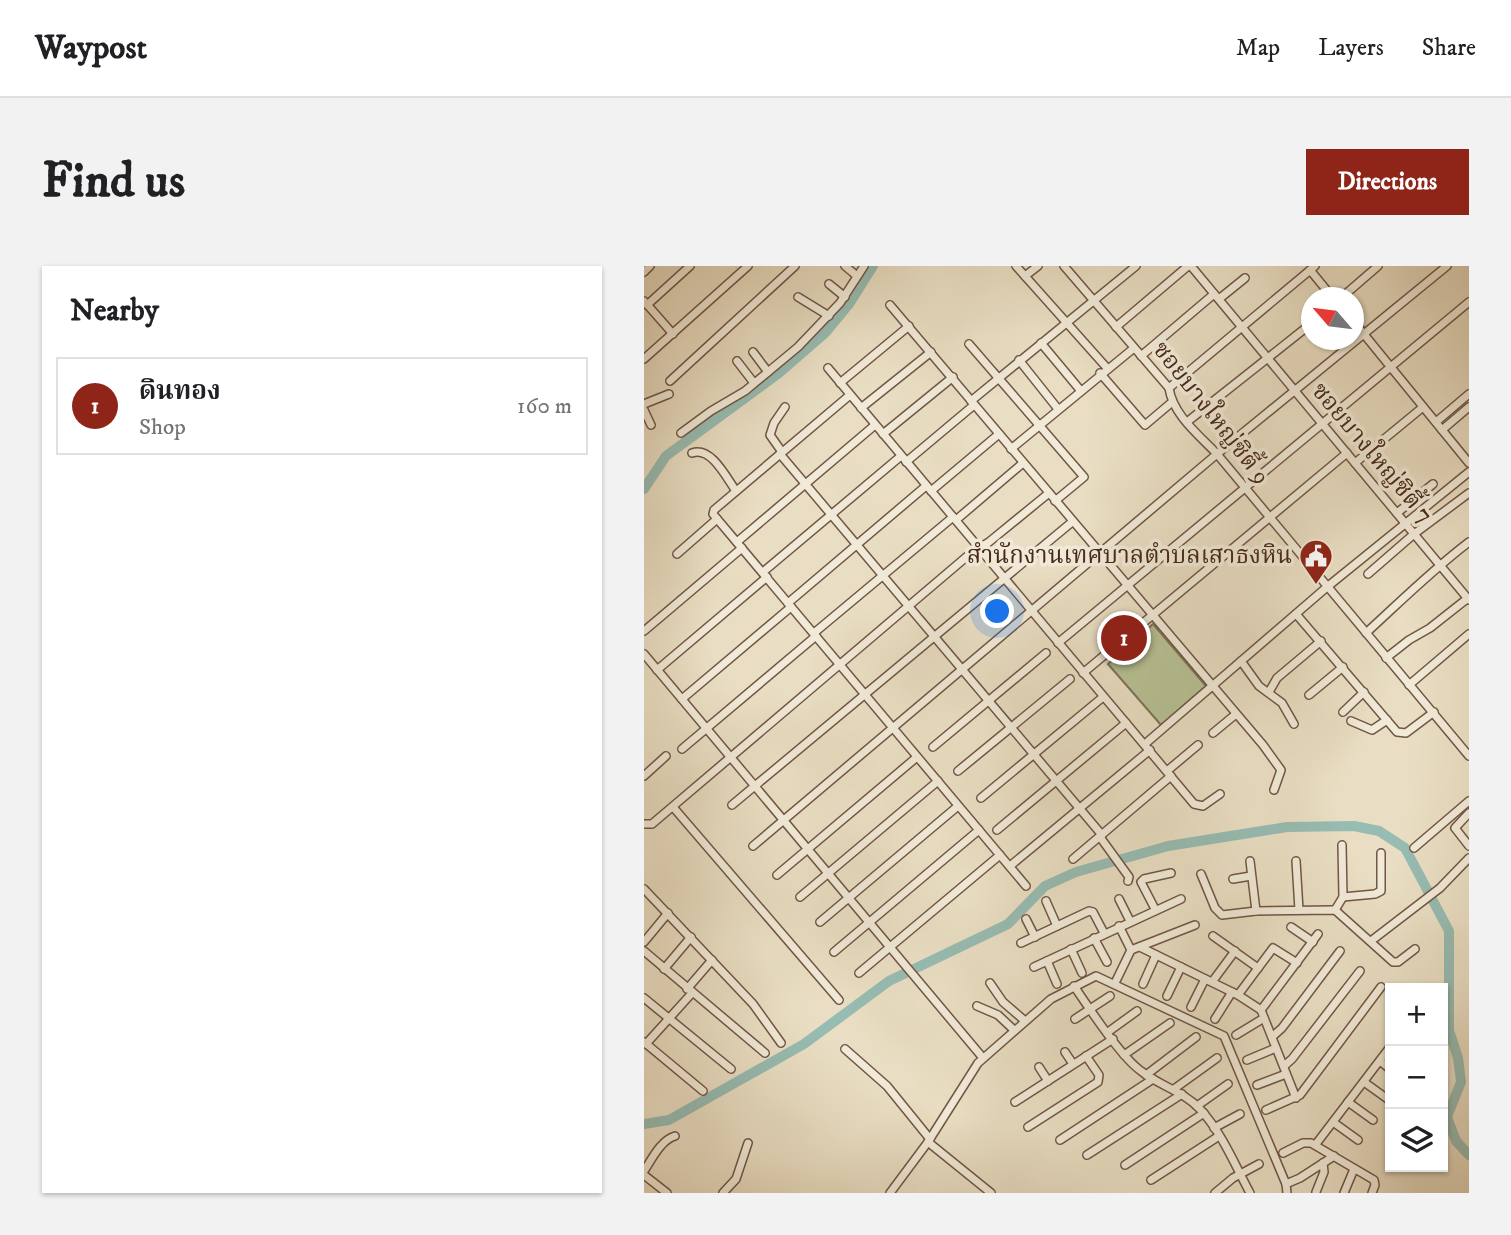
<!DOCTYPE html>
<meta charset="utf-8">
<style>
body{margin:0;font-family:"IM FELL DW Pica","Noto Serif Thai",serif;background:#f2f2f2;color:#202124}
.controls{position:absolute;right:21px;bottom:21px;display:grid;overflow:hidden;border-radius:0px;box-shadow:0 2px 5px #0004}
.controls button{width:63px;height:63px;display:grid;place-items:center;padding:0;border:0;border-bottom:2px solid #e0e0e0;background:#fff;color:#202124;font:35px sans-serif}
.compass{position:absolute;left:657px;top:21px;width:63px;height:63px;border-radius:50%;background:#fff;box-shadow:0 2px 5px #0004;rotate:298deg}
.you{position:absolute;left:354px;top:346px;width:24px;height:24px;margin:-18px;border:5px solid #fff;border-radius:50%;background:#1a73e8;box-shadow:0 0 0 10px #1a73e833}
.badge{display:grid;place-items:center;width:46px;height:46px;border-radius:50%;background:#8f2418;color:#fff;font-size:23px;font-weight:700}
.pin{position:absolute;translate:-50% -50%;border:4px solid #fff;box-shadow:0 2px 7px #0006}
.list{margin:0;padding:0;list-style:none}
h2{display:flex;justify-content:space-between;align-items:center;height:91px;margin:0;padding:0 28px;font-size:30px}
h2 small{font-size:23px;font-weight:400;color:#757577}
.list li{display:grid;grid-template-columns:46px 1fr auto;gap:21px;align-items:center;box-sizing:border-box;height:98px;margin:0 14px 14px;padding:0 14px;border:2px solid #e0e0e0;border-radius:0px}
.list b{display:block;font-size:26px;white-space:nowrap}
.list p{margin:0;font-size:23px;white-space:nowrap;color:#757577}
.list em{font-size:23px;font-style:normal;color:#757577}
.icon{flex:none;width:38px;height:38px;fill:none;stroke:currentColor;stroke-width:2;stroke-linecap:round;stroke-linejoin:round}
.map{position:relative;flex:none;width:825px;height:927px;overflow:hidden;border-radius:0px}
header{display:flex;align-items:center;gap:42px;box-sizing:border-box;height:98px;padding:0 35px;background:#fff;border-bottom:2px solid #e0e0e0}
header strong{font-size:33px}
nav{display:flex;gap:38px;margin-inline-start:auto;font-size:24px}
.intro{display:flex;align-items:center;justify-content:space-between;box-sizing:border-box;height:168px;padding:0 42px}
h1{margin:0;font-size:49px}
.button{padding:18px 32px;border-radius:0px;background:#8f2418;color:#fff;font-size:24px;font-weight:700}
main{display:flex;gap:42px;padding:0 42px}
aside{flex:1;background:#fff;border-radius:0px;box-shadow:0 2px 5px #0004}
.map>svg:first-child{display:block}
.green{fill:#b6c194;stroke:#7f7458;stroke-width:2}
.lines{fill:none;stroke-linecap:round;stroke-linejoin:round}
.river{stroke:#97bcb2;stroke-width:10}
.minor-casing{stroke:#705645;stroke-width:10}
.minor{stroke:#f1ead8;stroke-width:7}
.labels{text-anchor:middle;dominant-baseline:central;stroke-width:7;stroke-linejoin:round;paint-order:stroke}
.street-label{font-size:24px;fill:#48281b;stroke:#f1ead8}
.poi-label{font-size:24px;fill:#48281b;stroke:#f1ead8;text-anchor:end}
</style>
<header>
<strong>Waypost</strong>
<nav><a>Map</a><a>Layers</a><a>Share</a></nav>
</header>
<div class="intro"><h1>Find us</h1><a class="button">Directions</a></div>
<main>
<aside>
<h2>Nearby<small></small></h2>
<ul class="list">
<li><span class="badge">1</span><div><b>ดินทอง</b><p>Shop</p></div><em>160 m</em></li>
</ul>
</aside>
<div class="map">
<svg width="825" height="927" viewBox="0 0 825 927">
<rect width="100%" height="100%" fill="#e9dec3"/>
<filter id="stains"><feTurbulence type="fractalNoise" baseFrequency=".00286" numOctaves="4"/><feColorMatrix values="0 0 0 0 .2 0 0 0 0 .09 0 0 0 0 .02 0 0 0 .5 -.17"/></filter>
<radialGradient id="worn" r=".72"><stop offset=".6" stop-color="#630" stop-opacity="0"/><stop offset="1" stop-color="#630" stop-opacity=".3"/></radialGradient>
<polygon class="green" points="509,358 562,420 517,459 464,398"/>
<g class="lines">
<g class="river">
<polyline points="0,223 22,190 135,107 181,67 205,38 229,0"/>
<polyline points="0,858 25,854 160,778 245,715 364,658 401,620 432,606 524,580 643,561 710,560 735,565 761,582 805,665 805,764 814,792 817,816 803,851 812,875 825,889"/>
</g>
<defs>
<g id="minor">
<polyline points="201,0 213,10"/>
<polyline points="372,0 463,102"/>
<path d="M 420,0 L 525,122 C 529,149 555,169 573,188 L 825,490"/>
<polyline points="547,0 825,334"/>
<polyline points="666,4 689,32"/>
<polyline points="0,6 6,0"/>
<polyline points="381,10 394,0"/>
<polyline points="185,18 201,31"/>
<polyline points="154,31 185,50"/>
<polyline points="697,32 734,0"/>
<polyline points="575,33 601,12"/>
<polyline points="0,35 29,68"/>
<polyline points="3,39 46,0"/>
<polyline points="246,39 619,479 637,504 630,524"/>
<polyline points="710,56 825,197"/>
<polyline points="472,61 544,0"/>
<polyline points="397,77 437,125"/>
<polyline points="325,78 440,211 411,235"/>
<polyline points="109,86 124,106"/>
<polyline points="497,90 570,28"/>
<polyline points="0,93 104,0"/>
<polyline points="375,94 414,143"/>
<polyline points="93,95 110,117"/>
<polyline points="184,102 550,538 559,540 576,528"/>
<polyline points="456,107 501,159 527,137"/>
<polyline points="26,115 151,0"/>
<polyline points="196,117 265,60"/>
<polyline points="525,122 671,0"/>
<polyline points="206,129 70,244 69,248 382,620"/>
<polyline points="327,135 492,0"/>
<polyline points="0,138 25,128"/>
<polyline points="217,142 287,86"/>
<polyline points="0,144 7,159"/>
<polyline points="543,156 668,57"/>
<polyline points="792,156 825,128"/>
<polyline points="798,164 825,141"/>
<polyline points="37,167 67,145 101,125 154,81 196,37 220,0"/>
<polyline points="239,168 309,111"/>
<polyline points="367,183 490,82"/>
<polyline points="138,186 126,169 130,157 141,141"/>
<path d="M 48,187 C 67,180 82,211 92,225"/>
<polyline points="136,188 458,569"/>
<polyline points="262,196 330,139"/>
<polyline points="711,197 779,141"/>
<polyline points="287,225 355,168"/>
<polyline points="753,247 789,218"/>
<polyline points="312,254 379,197"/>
<polyline points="93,276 231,159"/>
<polyline points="33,288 73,253"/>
<polyline points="119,306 257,190"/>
<polyline points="724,308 770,268 825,227"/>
<polyline points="144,337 282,220"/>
<polyline points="652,348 753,466 762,467 790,446"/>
<polyline points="0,365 98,282"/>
<polyline points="170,367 309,251"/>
<path d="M 722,367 C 756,336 788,304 825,276"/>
<polyline points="414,377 825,36"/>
<polyline points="0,388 339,792"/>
<polyline points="742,392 765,374 786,362 824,332"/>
<polyline points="597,395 615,420 638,437 650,458"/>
<polyline points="13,404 123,311"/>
<polyline points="439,407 703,187"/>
<polyline points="765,419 825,368"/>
<polyline points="625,426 633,412 677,375"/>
<polyline points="665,429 699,401"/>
<polyline points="38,433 147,341"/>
<polyline points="699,446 720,426"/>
<polyline points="707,455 728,464 743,454"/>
<polyline points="569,467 592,448"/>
<polyline points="501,478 683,321 825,206"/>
<polyline points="289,481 402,387"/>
<polyline points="38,483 172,370"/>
<polyline points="314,505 426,413"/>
<polyline points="523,505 554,479"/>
<polyline points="0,510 22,490"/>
<polyline points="337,532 459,431"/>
<polyline points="88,539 428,256"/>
<polyline points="29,541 195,734"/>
<polyline points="825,547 811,562 825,580"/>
<polyline points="0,558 8,558 327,287 345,276 405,227"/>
<polyline points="353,564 482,457"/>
<polyline points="456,571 485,611 484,615"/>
<polyline points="109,580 573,188 803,0"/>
<polyline points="770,582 825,535"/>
<polyline points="429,593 527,510"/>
<polyline points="606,595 612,645"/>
<polyline points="652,595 655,644"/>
<polyline points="366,600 506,484"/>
<polyline points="557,608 571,642 578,649 612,645 691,644 749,696 754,696 771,683"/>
<polyline points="133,609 273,491"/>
<polyline points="589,613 607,610"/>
<polyline points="0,623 109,738 137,777"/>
<polyline points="156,631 294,515"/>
<polyline points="699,631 731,628 737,625 737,587"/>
<polyline points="475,633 486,655"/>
<polyline points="402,635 413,660"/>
<polyline points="511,643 497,616 500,613 527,607"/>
<polyline points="691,644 699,631 698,579"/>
<polyline points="382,653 391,671"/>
<polyline points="176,656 314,540"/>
<polyline points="647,661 669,676"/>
<polyline points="569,670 614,702"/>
<polyline points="450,672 463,696"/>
<polyline points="727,675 796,622 825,592"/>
<polyline points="0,676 24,647"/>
<polyline points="377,677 445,645 449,646 460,667"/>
<polyline points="496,681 594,729 617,744 652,832"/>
<polyline points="427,683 438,707"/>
<polyline points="487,684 551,659"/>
<polyline points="0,685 121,787"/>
<polyline points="190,686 335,564"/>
<polyline points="403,695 413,718"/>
<polyline points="390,701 537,633"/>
<polyline points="20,703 47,671"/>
<polyline points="215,707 356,589"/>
<polyline points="568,716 591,685"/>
<polyline points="346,717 359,736 381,755"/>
<polyline points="471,717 487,684 475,660"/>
<polyline points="499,718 512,689"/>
<path d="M 430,720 C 445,742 477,791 497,805 C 516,820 539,825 556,843 C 578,867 591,899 606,927"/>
<polyline points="43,723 68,694"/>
<polyline points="594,729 629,682 653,697"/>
<polyline points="523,730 537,701"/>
<polyline points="0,732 87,803"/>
<polyline points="333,740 354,749 370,764"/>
<polyline points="547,741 561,713"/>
<polyline points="617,744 674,668"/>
<polyline points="431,753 466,730"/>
<polyline points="571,753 588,726"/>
<polyline points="464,766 493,745"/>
<polyline points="592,769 620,752"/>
<polyline points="628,771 638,762 696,685"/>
<polyline points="0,776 59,825"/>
<polyline points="2,778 48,727"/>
<polyline points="201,783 243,820 286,873"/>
<polyline points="421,786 429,798"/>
<polyline points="480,789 526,757"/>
<polyline points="603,794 632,782"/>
<polyline points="736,795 746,803"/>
<polyline points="640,800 648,793 716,705"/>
<polyline points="395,801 404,815"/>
<polyline points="502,809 552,771"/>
<polyline points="720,816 745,834"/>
<polyline points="613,819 642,808"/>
<polyline points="530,823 573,792"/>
<polyline points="371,836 469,773"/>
<polyline points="704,836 729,854"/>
<polyline points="553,840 584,818"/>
<polyline points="622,844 656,829 737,721"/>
<polyline points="689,856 714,874"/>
<polyline points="384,861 454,816 455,809 442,790"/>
<polyline points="570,862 596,848"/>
<polyline points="416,874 509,813"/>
<polyline points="284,876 347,927"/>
<polyline points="672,878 746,781"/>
<polyline points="639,887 659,877 667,877 730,914 731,919 728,927"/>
<polyline points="443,889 538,828"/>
<polyline points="481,899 560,847"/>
<path d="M 0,905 C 8,893 17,874 31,870"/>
<polyline points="0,909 23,927"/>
<polyline points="507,914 575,870"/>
<polyline points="642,918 656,912 690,890"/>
<polyline points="672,926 680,906 679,897"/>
<polyline points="79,927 92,913 104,877"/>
<polyline points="246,927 284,876 334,797 407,733 452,710 580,770 642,918 643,927"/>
<polyline points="571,927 589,912 615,898"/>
<polyline points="700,927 710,903"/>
</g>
</defs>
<use href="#minor" class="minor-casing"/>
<use href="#minor" class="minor"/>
</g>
<defs>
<symbol id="civic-pin" viewBox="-11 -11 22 30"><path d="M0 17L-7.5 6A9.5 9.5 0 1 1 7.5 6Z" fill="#8f2418" stroke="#f1ead8"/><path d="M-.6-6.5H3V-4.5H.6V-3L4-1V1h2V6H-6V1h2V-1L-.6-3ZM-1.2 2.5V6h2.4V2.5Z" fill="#fff"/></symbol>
</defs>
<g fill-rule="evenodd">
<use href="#civic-pin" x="653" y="271" width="38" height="52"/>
</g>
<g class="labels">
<g class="street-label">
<text transform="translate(567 147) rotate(52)">ซอยบางใหญ่ซิตี้ 9</text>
<text transform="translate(728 187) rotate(50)">ซอยบางใหญ่ซิตี้ 7</text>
</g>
<g class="poi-label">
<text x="648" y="290">สำนักงานเทศบาลตำบลเสาธงหิน</text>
</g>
</g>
<rect width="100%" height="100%" filter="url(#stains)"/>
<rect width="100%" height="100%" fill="url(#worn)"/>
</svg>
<div class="controls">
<button>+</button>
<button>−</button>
<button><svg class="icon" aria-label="layers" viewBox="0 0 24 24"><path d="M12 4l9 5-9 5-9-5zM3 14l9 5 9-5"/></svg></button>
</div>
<svg class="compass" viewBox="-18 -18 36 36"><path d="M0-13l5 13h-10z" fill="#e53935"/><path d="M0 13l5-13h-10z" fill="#757577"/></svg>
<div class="you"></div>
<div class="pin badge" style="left:480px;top:372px">1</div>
</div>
</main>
